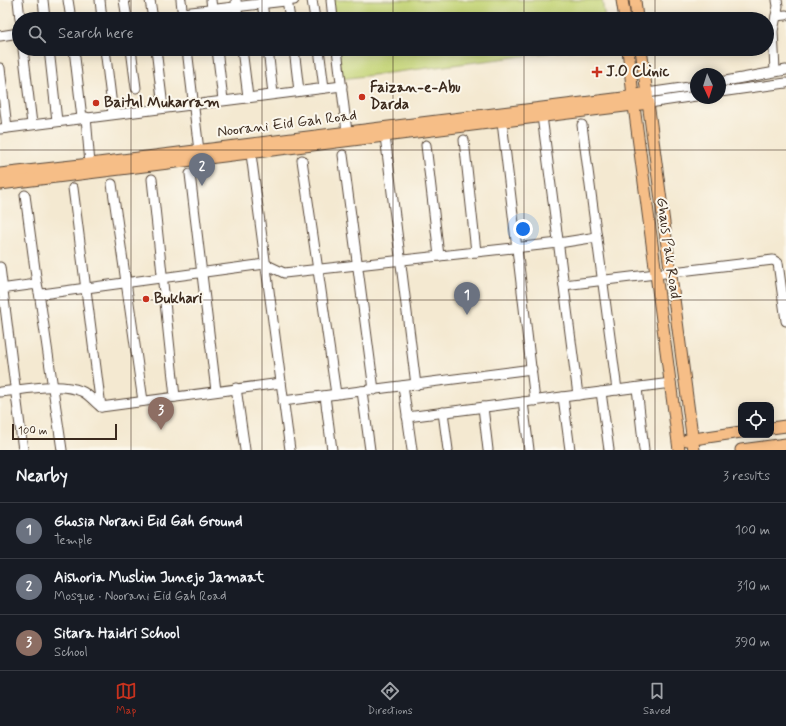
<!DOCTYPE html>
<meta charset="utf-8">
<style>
body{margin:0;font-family:Mynerve,sans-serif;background:#242831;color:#f1f3f6}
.controls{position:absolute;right:12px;bottom:12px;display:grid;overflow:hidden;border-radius:8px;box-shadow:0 2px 10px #0003}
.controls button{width:36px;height:36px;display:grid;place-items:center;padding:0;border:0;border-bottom:1px solid #363941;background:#171b24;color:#f1f3f6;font:20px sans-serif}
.compass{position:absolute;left:690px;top:68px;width:36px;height:36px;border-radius:50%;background:#171b24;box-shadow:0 2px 10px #0003;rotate:176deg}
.scale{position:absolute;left:12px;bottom:10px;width:105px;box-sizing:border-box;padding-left:4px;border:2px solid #3b2a1e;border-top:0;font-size:11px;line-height:14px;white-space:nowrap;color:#3b2a1e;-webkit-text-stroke:3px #fbf7ec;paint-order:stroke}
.you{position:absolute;left:523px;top:229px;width:14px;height:14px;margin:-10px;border:3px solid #fff;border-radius:50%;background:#1a73e8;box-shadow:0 0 0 6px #1a73e833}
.badge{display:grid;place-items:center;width:26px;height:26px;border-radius:50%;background:#c8321e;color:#fff;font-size:13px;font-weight:700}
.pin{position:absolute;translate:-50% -33px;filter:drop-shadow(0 1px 2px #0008)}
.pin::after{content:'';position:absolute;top:21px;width:14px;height:12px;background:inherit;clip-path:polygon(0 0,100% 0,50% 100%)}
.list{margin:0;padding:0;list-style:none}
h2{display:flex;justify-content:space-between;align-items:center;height:52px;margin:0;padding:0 16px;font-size:17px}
h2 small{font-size:13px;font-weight:400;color:#9ea1a6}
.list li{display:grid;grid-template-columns:26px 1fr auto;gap:12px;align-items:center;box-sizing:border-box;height:56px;padding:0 16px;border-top:1px solid #363941}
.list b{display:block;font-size:15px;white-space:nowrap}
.list p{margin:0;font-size:13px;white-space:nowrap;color:#9ea1a6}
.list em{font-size:13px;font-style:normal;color:#9ea1a6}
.icon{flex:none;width:22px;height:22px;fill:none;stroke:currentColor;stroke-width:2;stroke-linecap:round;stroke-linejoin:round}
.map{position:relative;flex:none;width:786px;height:450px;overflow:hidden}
.search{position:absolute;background:#171b24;box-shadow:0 2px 10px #0003;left:12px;right:12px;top:12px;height:44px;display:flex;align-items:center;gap:10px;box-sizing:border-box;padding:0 14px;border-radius:22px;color:#9ea1a6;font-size:15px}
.sheet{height:220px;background:#171b24}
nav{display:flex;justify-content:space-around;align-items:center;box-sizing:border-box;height:56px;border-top:1px solid #363941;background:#171b24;font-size:11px;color:#9ea1a6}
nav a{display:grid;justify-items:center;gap:2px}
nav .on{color:#c8321e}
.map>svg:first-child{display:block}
.green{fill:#c4d477;stroke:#807f4a}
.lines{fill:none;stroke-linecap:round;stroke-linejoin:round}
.minor-casing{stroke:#574739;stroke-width:11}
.major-casing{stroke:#574739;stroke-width:13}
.minor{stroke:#fff;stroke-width:9}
.major{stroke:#f6be87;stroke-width:11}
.grid{fill:none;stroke:#3b2a1e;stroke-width:1;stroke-opacity:0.55}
.poi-dot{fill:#c8321e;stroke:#fbf7ec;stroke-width:1.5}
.labels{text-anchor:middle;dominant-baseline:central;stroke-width:4;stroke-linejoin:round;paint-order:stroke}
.poi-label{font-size:15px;font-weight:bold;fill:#3b2a1e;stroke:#fbf7ec;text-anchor:start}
.street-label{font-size:15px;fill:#3b2a1e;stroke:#fbf7ec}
</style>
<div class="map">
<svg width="786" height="450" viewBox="0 0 786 450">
<rect width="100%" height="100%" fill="#fbf7ec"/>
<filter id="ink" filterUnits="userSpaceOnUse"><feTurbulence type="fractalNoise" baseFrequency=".025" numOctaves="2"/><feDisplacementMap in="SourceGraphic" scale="8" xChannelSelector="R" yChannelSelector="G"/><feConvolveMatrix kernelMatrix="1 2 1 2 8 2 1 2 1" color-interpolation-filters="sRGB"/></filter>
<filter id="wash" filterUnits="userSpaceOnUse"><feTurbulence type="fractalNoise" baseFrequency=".012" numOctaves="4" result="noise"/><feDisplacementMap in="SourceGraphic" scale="16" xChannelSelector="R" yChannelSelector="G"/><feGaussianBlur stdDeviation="0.9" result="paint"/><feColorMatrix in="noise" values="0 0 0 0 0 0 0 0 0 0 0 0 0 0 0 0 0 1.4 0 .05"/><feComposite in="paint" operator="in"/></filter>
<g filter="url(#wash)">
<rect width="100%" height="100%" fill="#f4e9d1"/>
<g class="green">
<polygon points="331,0 602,0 605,19 333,19"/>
<polygon points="337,49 579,49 341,79"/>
</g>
</g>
<g filter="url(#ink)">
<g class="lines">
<defs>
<g id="minor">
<polyline points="18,0 20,19"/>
<polyline points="43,0 45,19"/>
<polyline points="68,0 71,19"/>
<polyline points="100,0 102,19"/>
<polyline points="124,0 127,19"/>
<polyline points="150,0 153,19"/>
<polyline points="181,0 183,18"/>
<polyline points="211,0 213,19"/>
<polyline points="236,0 238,19"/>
<polyline points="262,0 264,19"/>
<polyline points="287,0 290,19"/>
<polyline points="312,0 315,19"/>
<polyline points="331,0 333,19"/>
<polyline points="183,13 294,0"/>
<polyline points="776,16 786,15"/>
<polyline points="0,36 19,33"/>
<polyline points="23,49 32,124"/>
<polyline points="49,49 57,121"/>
<polyline points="74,49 82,118"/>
<polyline points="105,49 113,114"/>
<polyline points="131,49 136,88"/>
<polyline points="156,49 163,107"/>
<polyline points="187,49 199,151"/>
<polyline points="217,49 223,100"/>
<polyline points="242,49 248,97"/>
<polyline points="268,49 273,94"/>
<polyline points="294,49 299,91"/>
<polyline points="319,49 324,88"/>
<polyline points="337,49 347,132"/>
<polyline points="0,68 7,128"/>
<polyline points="775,71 773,31 778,6 777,0"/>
<polyline points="720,82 786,70"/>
<polyline points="720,92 786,83"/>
<polyline points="647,93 696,86"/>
<polyline points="649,103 696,96"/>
<polyline points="542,116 578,395"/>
<polyline points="86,117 90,164"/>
<polyline points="502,122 535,401"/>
<polyline points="582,125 617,390"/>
<polyline points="0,129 342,86"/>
<polyline points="385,136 416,385"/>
<polyline points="464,140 476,252"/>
<polyline points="426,145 439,256"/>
<polyline points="251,154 290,450"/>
<polyline points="343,155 374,390"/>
<polyline points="302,160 336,394"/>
<polyline points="190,174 216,391"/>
<polyline points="152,179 175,397"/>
<polyline points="112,184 143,401"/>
<polyline points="73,188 101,407"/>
<polyline points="25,195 37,284"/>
<polyline points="0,267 23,450"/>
<polyline points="564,285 773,260 778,263 786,321"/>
<polyline points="0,289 37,284 39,292 42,294 265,264 284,273 559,243 597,237"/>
<polyline points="39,292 62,450"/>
<polyline points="403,386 412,450"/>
<polyline points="236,388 245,450"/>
<polyline points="637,388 644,450"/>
<polyline points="362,391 370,450"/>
<path d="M 0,392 C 23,390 59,382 81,391 C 89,394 94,402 101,407 L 281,383"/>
<polyline points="601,392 609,450"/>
<polyline points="325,396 332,450"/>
<polyline points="563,397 570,450"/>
<polyline points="283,401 532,369"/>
<polyline points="523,402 529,450"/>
<polyline points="483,407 488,450"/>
<polyline points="443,412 448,450"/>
<polyline points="407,417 671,383"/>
</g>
<g id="major">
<polyline points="622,0 625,19"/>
<polyline points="635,0 637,19"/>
<polyline points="628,49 634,106 679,450"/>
<polyline points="641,49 694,450"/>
<polyline points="0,174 90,164 623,98 647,93"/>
<polyline points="0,184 649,103"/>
<polyline points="771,428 786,426"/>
<polyline points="687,440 741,432"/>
<polyline points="741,450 786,444"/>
</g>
</defs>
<use href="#minor" class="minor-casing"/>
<use href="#major" class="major-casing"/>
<use href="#minor" class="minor"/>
<use href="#major" class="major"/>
</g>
</g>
<path class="grid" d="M 131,0 L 131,19M 262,0 L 262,19M 393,0 L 393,19M 524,0 L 524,19M 655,0 L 655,19M 131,49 L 131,450M 262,49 L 262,450M 393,49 L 393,450M 524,49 L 524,450M 655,49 L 655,450M 0,150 L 786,150M 0,300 L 786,300"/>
<g class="poi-dot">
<path d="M595 66h4v4h4v4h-4v4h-4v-4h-4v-4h4z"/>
<circle cx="362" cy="97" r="4"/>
<circle cx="96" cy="103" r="4"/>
<circle cx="146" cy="299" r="4"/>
</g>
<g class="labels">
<g class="poi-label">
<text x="606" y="72">J.O Clinic</text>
<text x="370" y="88">Faizan-e-Abu<tspan x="370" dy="17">Darda</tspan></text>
<text x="104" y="103">Baitul Mukarram</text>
<text x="154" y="299">Bukhari</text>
</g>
<g class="street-label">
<text transform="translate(287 124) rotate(-7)">Noorani Eid Gah Road</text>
<text transform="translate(668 248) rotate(82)">Ghaus Pak Road</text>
</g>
</g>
</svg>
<div class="controls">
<button><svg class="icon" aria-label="locate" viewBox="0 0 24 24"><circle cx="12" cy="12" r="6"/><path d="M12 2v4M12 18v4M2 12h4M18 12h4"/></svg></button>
</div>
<svg class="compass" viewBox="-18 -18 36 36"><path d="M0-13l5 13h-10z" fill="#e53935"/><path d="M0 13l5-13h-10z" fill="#9ea1a6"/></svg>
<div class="scale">100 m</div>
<div class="you"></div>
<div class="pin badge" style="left:467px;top:315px;background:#6b7280">1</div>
<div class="pin badge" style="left:202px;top:186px;background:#6b7280">2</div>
<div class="pin badge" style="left:161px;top:430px;background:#8d6e63">3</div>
<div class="search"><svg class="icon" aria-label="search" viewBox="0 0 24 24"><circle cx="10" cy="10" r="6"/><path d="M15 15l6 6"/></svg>Search here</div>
</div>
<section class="sheet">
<h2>Nearby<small>3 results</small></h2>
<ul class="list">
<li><span class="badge" style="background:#6b7280">1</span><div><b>Ghosia Norani Eid Gah Ground</b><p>Temple</p></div><em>100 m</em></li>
<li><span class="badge" style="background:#6b7280">2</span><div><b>Aishoria Muslim Junejo Jamaat</b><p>Mosque · Noorani Eid Gah Road</p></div><em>310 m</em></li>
<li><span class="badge" style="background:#8d6e63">3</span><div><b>Sitara Haidri School</b><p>School</p></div><em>390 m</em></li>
</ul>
</section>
<nav>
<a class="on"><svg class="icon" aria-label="map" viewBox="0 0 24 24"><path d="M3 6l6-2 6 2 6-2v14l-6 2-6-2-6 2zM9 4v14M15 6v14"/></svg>Map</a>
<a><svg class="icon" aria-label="directions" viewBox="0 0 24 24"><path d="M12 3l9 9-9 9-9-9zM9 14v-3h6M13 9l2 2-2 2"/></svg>Directions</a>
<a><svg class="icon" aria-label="saved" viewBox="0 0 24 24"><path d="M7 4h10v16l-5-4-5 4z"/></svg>Saved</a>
</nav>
